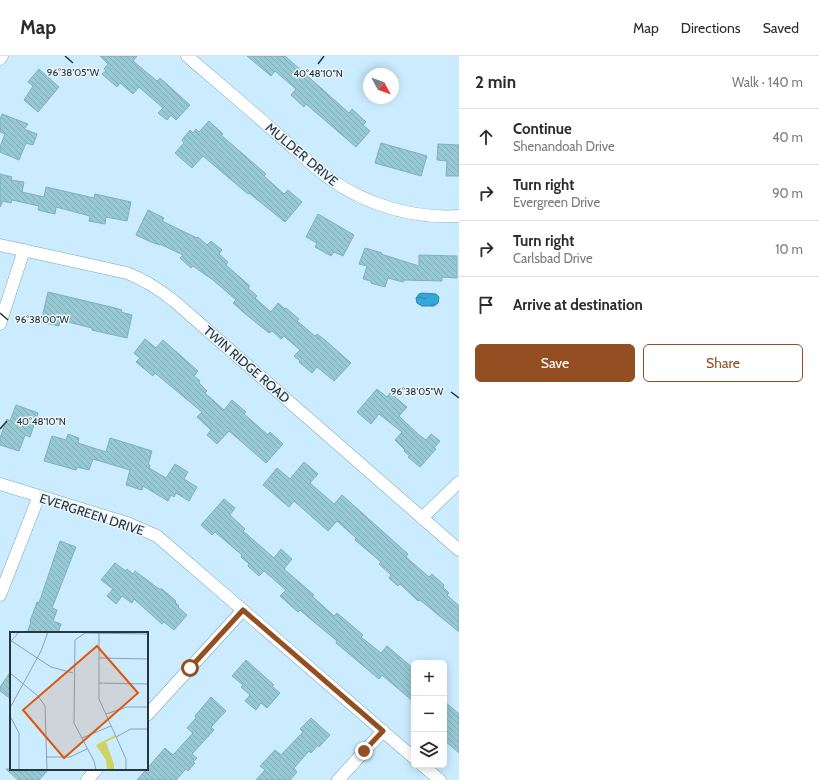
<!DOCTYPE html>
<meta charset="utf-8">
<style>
body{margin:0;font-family:Cabin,sans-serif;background:#f7f7f7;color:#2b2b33}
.controls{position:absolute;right:12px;bottom:12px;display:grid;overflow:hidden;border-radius:6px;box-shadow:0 2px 10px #0003}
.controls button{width:36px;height:36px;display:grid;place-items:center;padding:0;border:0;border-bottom:1px solid #e1e1e2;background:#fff;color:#2b2b33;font:20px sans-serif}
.compass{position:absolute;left:363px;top:12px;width:36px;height:36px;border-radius:50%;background:#fff;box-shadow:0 2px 10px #0003;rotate:131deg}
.stop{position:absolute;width:12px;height:12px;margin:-9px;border:3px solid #934f22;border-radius:50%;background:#fff}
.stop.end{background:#934f22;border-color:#fff;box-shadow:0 1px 4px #0008}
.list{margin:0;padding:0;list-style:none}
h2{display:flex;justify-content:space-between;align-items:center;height:52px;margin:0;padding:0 16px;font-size:17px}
h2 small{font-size:13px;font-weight:400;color:#7c7c81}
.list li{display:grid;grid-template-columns:26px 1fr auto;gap:12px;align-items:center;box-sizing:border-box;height:56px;padding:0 16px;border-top:1px solid #e1e1e2}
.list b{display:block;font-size:15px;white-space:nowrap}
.list p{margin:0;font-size:13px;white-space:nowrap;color:#7c7c81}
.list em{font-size:13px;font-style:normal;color:#7c7c81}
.actions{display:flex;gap:8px;padding:12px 16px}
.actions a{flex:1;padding:9px 0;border:1px solid #934f22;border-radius:6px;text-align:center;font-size:14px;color:#934f22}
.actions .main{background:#934f22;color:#fff}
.icon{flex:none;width:22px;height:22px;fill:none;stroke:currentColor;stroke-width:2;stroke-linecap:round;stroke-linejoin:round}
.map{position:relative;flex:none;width:459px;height:724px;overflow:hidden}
header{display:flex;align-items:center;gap:24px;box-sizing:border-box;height:56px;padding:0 20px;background:#fff;border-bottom:1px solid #e1e1e2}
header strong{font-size:19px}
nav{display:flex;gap:22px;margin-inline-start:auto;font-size:14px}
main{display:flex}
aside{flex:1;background:#fff}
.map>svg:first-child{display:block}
.water{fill:url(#water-ripples);stroke:#2f86ab}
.building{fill:url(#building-back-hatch);stroke:#7eb0ba}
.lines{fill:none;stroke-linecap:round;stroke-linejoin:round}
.minor-casing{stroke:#7da6bb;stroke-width:13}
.minor{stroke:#fff;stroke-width:12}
.route{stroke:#934f22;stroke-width:5}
.ticks{fill:none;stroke:#25363f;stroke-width:1.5}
.labels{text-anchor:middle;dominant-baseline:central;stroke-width:3;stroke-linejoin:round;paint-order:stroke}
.street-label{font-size:13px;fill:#25363f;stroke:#ecf5f9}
.inset-road{fill:none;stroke:#88a3b2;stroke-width:1}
.view{fill:#de570f;fill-opacity:0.15;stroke:#de570f;stroke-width:2}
.inset-edge{fill:none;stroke:#25363f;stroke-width:2}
.ticks-label{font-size:10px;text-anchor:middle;fill:#25363f;stroke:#ecf5f9;stroke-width:3;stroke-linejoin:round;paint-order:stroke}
</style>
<header>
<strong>Map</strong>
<nav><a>Map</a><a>Directions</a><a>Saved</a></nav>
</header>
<main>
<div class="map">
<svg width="459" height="724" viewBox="0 0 459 724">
<defs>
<pattern id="water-ripples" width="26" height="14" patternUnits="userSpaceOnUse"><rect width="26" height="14" fill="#33a8d9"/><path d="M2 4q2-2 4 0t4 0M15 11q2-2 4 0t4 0" fill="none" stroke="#2b8ab1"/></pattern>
<pattern id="building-back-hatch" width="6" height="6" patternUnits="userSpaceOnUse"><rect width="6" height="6" fill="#96c9d3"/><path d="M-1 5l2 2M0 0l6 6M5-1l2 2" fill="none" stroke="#81adb6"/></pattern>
</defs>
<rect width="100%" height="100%" fill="#caecfe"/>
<polygon class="water" points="422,237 436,238 439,241 438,247 434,250 422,250 417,247 416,242 419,238"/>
<g class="building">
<polygon points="100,0 137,0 133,5 157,25 160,22 190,49 176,64 171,59 167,64 158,57 163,52 139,31 133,38 120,27 117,31 102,18 106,15 104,13 108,8"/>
<polygon points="247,0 285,0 349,57 352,53 366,66 363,69 370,75 356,91 306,48 304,51 291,39 296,33 275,15 271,20"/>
<polygon points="39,13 59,31 38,56 24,44 33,30 28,26"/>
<polygon points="2,58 28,68 24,73 37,78 33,89 26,87 19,104 0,96 0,91 5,78 0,76 0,64"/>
<polygon points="209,65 223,78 221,79 266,118 264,120 284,138 288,134 302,146 285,166 249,137 248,138 203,100 192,112 175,97 184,87 182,84 190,74 193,77 196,73 199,76"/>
<polygon points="381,87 427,100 421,120 375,107"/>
<polygon points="438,88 459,89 459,120 446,120 447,105 437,104"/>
<polygon points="0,118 12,121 11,124 24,126 22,136 44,141 46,131 94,142 95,138 131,146 127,165 106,161 105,168 89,165 90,160 56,151 55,158 38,154 39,150 12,144 11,147 3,145 0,151"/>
<polygon points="148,154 164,162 162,165 197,182 198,181 207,189 211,185 222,194 219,198 228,206 226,209 250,230 248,232 257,240 255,242 271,256 278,247 285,253 286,252 299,263 297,265 315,280 317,278 325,284 351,307 334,325 317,311 312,317 299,306 300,305 294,300 300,294 284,280 281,283 272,275 269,277 243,256 233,247 236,244 213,224 193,210 191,212 180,202 183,199 160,188 160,189 151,186 136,179"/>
<polygon points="318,158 354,179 343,200 334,196 331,200 315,191 317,187 306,181"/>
<polygon points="365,192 382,197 381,198 419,210 419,199 457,200 457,222 442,221 442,225 404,224 403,226 388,222 385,231 371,227 371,225 363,223 367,210 359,208"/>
<polygon points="48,236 115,252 122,254 121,256 132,259 127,282 92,274 92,272 60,264 59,270 41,266"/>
<polygon points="145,283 156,292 163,284 198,315 194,320 200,325 199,327 207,335 205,337 224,354 232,344 246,356 244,358 268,379 270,376 281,386 283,388 266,407 229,375 217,388 207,379 211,374 197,361 202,356 155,317 153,320 136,306 140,302 134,297"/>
<polygon points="377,333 387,341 390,337 407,351 399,360 419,379 426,384 431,378 440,385 434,392 436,393 420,411 408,401 410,400 404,395 405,394 395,384 402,376 379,358 371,368 357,356"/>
<polygon points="16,349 38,357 30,381 25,379 19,395 0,389 0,382 7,363 10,365"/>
<polygon points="68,378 79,382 78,387 106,396 110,382 152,395 148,409 150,409 149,412 166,422 175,408 188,416 184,423 197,431 189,445 176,437 174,441 171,439 168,445 143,430 142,434 126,429 130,414 93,403 89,414 77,411 76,414 44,405 52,380 66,384"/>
<polygon points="304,406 318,418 310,427 334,448 342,439 408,498 406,501 429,521 432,518 444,529 443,531 449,537 447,539 459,550 459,576 420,544 418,545 400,528 398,530 389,522 391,519 379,508 381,506 355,484 356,482 337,465 328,475 294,445 289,451 263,429 277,412 290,423"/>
<polygon points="224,443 235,452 230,459 245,473 243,475 274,502 281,493 292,503 284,513 314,539 312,540 334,560 337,557 363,579 361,581 381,597 387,590 414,613 414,646 382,619 379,623 336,587 337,585 314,566 300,554 298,556 280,540 286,534 264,515 259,520 248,510 249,508 241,501 242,499 215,476 212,479 201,469"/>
<polygon points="60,485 76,491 52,552 57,554 53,565 61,568 58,577 27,577 31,566 30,565 37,546 39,547"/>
<polygon points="115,507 126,515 127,513 133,518 135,515 159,533 162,533 176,545 175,546 179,550 178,551 187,559 174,574 164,566 162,568 134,543 132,547 122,540 116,548 107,540 113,533 101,524"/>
<polygon points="246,604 274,629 272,630 280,637 267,652 261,647 256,654 245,645 250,639 241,631 243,629 232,620"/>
<polygon points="11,615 11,643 0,635 0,631"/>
<polygon points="211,641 226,655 211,671 214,674 192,698 197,702 193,706 195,707 188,715 186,713 176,724 137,724 165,692 173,699 193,677 187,672 196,662 195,660"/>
<polygon points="444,645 459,658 459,697 444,684"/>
<polygon points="311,662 330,679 319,691 318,689 311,697 309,695 294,712 297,716 290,724 256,724 265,714 260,710 275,694 281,699 303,676 300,673"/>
<polygon points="6,713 49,713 39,724 18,724"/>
</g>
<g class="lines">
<defs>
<g id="minor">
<path d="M 187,0 C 216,25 246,50 275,76 C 293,91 311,109 330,123 C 367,149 414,163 459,160"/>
<polyline points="0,3 2,0"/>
<path d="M 0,189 L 127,217 C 145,224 159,233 174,245 L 459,494"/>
<polyline points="0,268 24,194"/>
<polyline points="0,428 127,467 157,480 414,702"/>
<polyline points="422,462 459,426"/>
<polyline points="0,539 39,440"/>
<polyline points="147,659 243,554"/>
<polyline points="422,709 440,724"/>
<polyline points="87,724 97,713"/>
<polyline points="338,724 383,675"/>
</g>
</defs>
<use href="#minor" class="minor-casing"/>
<use href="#minor" class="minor"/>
</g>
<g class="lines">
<polyline class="route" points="190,612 243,554 383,675 364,695"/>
</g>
<path class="ticks" d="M 65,0 L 73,7M 318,8 L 324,0M 0,257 L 8,264M 451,336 L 459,342M 0,373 L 7,365"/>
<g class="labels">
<g class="street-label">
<text transform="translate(302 98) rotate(40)">MULDER DRIVE</text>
<text transform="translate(247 308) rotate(41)">TWIN RIDGE ROAD</text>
<text transform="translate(92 458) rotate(18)">EVERGREEN DRIVE</text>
</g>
</g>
<g transform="translate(10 576)">
<rect width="138" height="138" fill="#caecfe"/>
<path d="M 105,103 L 106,105 L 96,110 L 104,132 L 104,138 L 97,138 L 96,128 L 86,113 Z" fill="#cfd365"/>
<path class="inset-road" d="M 89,1 L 89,67 L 116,127 L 116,138M 0,8 L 41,35 L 63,41M 1,9 L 9,0M 89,26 L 138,27M 0,41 L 28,64 L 35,74 L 37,138M 89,51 L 138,52M 0,76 L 31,19 L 38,0M 96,82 L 117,75 L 138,75M 0,84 L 9,101 L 9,138M 106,105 L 121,97 L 138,97M 72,106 L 101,94M 37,125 L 60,125 L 77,117M 86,138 L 84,129 L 64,91 L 65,8 L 75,1 L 138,2"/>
<path class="view" d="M 87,14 L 128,61 L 54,126 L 13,78 Z"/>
<rect width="138" height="138" class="inset-edge"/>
</g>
<g class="ticks-label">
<text x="73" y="20">96°38'05"W</text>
<text x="318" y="21">40°48'10"N</text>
<text x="42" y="267">96°38'00"W</text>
<text x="417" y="339">96°38'05"W</text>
<text x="41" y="369">40°48'10"N</text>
</g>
</svg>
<div class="controls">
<button>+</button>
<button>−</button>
<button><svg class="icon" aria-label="layers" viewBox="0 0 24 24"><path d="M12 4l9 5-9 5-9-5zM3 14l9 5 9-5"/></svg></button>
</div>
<svg class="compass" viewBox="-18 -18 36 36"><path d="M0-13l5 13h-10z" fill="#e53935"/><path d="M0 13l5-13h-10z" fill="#7c7c81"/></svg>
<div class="stop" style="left:190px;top:612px"></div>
<div class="stop end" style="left:364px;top:695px"></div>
</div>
<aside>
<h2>2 min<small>Walk · 140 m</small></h2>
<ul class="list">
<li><svg class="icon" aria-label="ahead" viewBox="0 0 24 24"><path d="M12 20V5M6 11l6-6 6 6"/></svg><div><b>Continue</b><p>Shenandoah Drive</p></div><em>40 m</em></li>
<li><svg class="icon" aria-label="right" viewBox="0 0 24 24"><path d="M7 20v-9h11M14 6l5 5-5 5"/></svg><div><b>Turn right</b><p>Evergreen Drive</p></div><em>90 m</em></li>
<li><svg class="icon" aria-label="right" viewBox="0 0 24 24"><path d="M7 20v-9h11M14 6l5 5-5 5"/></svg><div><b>Turn right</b><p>Carlsbad Drive</p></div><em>10 m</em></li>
<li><svg class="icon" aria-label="arrive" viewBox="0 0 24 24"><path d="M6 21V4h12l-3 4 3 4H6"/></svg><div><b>Arrive at destination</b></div></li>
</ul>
<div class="actions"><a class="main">Save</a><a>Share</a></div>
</aside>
</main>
